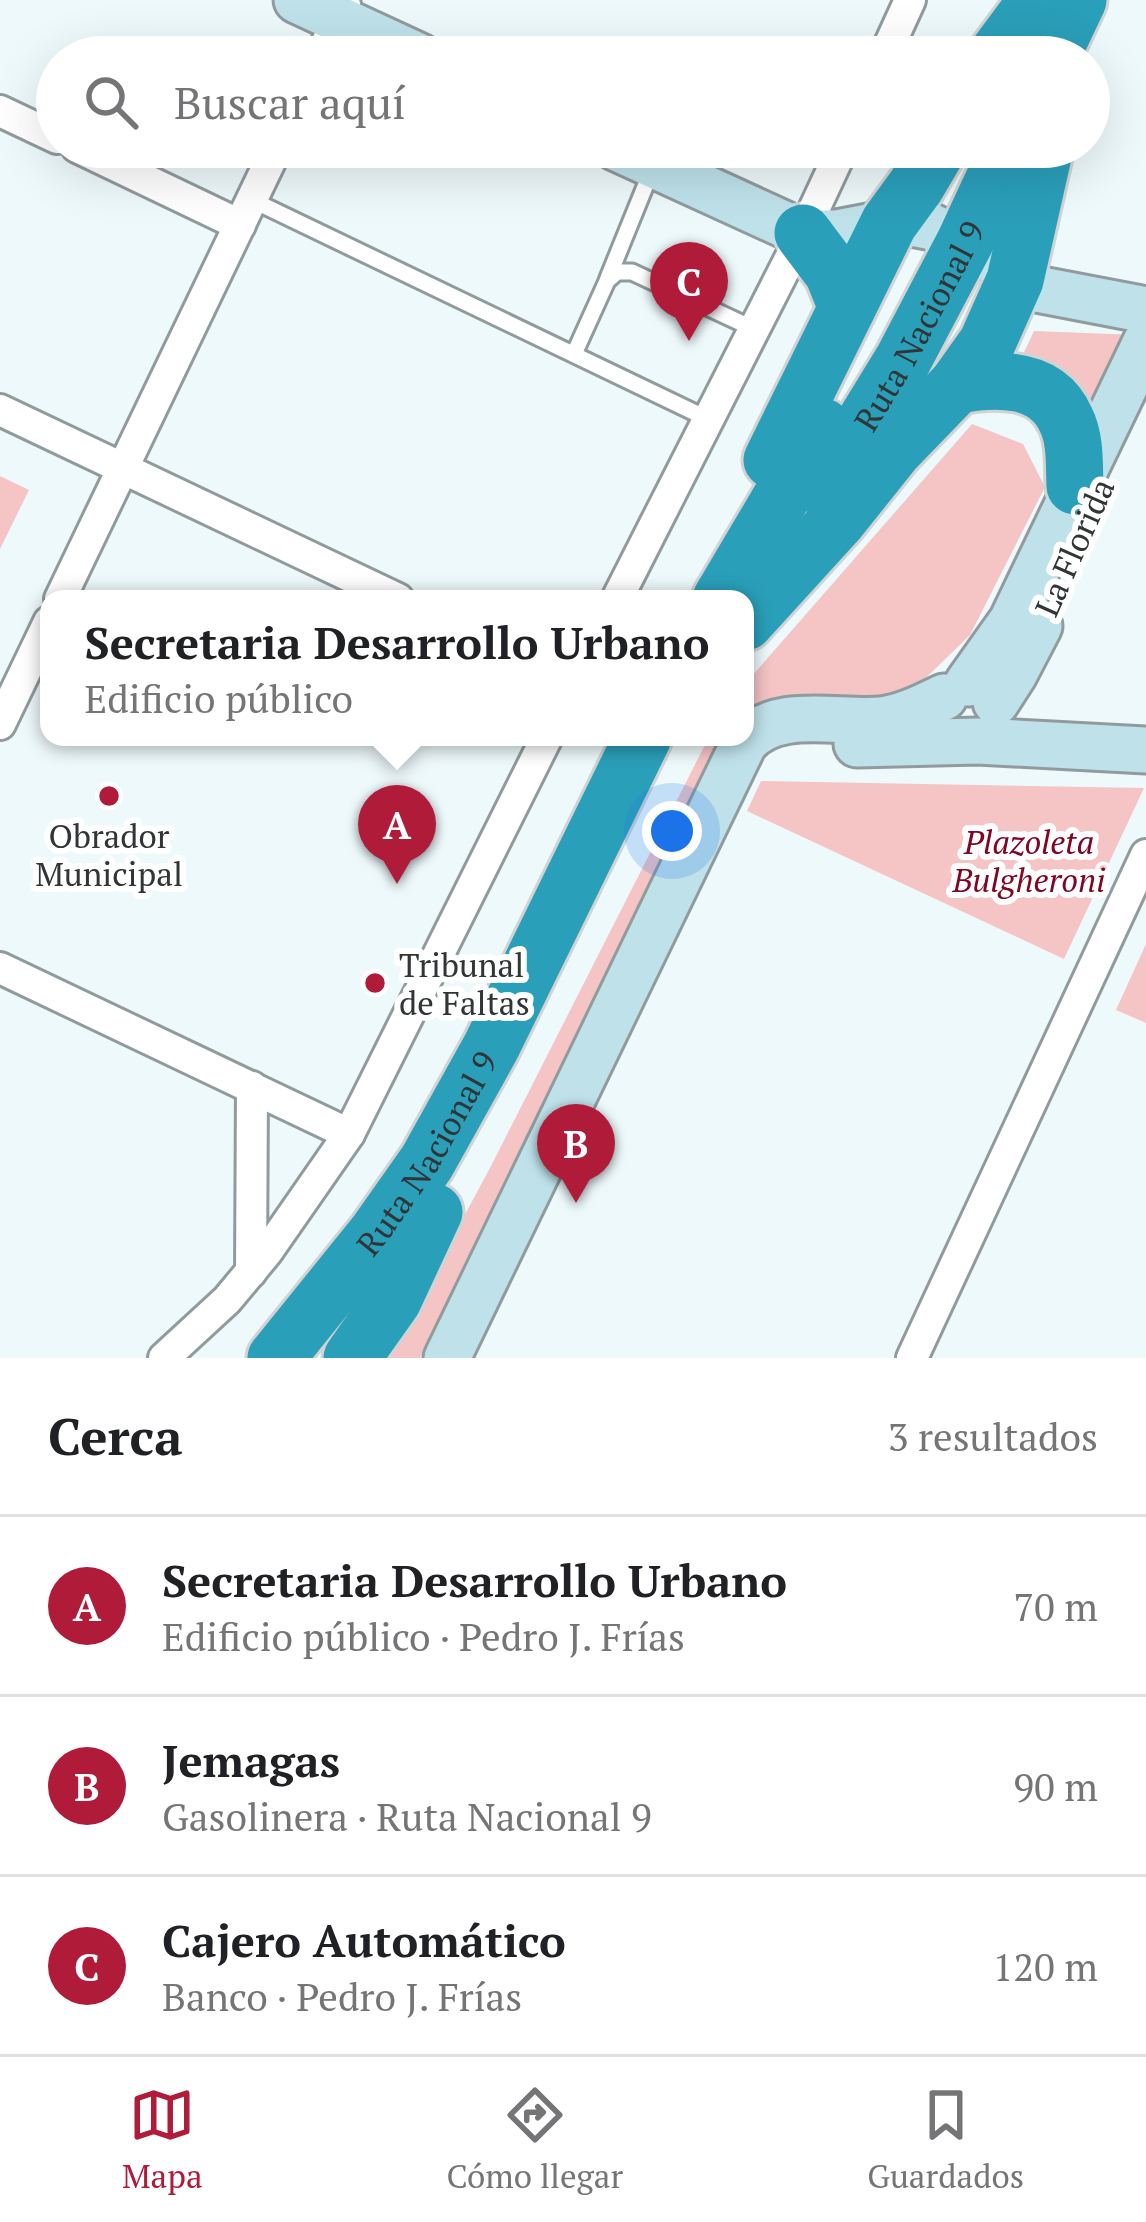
<!DOCTYPE html>
<html lang="es">
<meta charset="utf-8">
<style>
body{margin:0;font-family:"PT Serif",serif;background:#f6f6f6;color:#202124}
.you{position:absolute;left:672px;top:831px;width:42px;height:42px;margin:-30px;border:9px solid #fff;border-radius:50%;background:#1a73e8;box-shadow:0 0 0 18px #1a73e833}
.badge{display:grid;place-items:center;width:78px;height:78px;border-radius:50%;background:#af1b39;color:#fff;font-size:39px;font-weight:700}
.pin{position:absolute;translate:-50% -99px;filter:drop-shadow(0 3px 6px #0008)}
.pin::after{content:'';position:absolute;top:63px;width:42px;height:36px;background:inherit;clip-path:polygon(0 0,100% 0,50% 100%)}
.popup{position:absolute;left:40px;top:590px;width:714px;height:156px;box-sizing:border-box;display:grid;place-content:center;border-radius:24px;background:#fff;filter:drop-shadow(0 3px 9px #0005);font-size:39px;white-space:nowrap;color:#757577}
.popup b{font-size:45px;color:#202124}
.popup::after{content:'';position:absolute;left:50%;top:100%;margin-left:-24px;border:24px solid transparent;border-top-color:#fff}
.list{margin:0;padding:0;list-style:none}
h2{display:flex;justify-content:space-between;align-items:center;height:156px;margin:0;padding:0 48px;font-size:51px}
h2 small{font-size:39px;font-weight:400;color:#757577}
.list li{display:grid;grid-template-columns:78px 1fr auto;gap:36px;align-items:center;box-sizing:border-box;height:180px;padding:0 48px;border-top:3px solid #e0e0e0}
.list b{display:block;font-size:45px;white-space:nowrap}
.list p{margin:0;font-size:39px;white-space:nowrap;color:#757577}
.list em{font-size:39px;font-style:normal;color:#757577}
.icon{flex:none;width:66px;height:66px;fill:none;stroke:currentColor;stroke-width:2;stroke-linecap:round;stroke-linejoin:round}
.map{position:relative;flex:none;width:1146px;height:1358px;overflow:hidden}
.search{position:absolute;background:#fff;box-shadow:0 12px 48px #0002;left:36px;right:36px;top:36px;height:132px;display:flex;align-items:center;gap:30px;box-sizing:border-box;padding:0 42px;border-radius:66px;color:#757577;font-size:45px}
.sheet{height:696px;background:#fff}
nav{display:flex;justify-content:space-around;align-items:center;box-sizing:border-box;height:168px;border-top:3px solid #e0e0e0;background:#fff;font-size:33px;color:#757577}
nav a{display:grid;justify-items:center;gap:6px}
nav .on{color:#af1b39}
.map>svg:first-child{display:block}
.green{fill:#f5c4c5}
.lines{fill:none;stroke-linecap:round;stroke-linejoin:round}
.lane-casing{stroke:#919b9d;stroke-width:21}
.street-casing{stroke:#919b9d;stroke-width:36}
.secondary-casing{stroke:#919b9d;stroke-width:51}
.highway-casing{stroke:#d2d3d3;stroke-width:63}
.lane{stroke:#fff;stroke-width:15}
.street{stroke:#fff;stroke-width:30}
.secondary{stroke:#bfe2ea;stroke-width:45}
.highway{stroke:#2a9fba;stroke-width:57}
.poi-dot{fill:#af1b39;stroke:#fff;stroke-width:4.5}
.labels{text-anchor:middle;dominant-baseline:central;stroke-width:12;stroke-linejoin:round;paint-order:stroke}
.street-label{font-size:33px;fill:#313536;stroke:#fff}
.poi-label{font-size:33px;fill:#313536;stroke:#fff}
.park-label{font-size:33px;font-style:italic;fill:#810525;stroke:#fff}
</style>
<div class="map">
<svg width="1146" height="1358" viewBox="0 0 1146 1358">
<rect width="100%" height="100%" fill="#eef9fc"/>
<g class="green">
<polygon points="1034,331 1138,335 1095,433 1019,363"/>
<polygon points="972,424 1023,444 1045,487 970,635 899,704 773,700 745,720 745,684"/>
<polygon points="0,476 29,490 0,549"/>
<polygon points="709,737 729,737 420,1358 381,1358 409,1319 491,1166"/>
<polygon points="761,781 1144,788 1064,959 747,811"/>
<polygon points="1146,944 1146,1023 1116,1010"/>
</g>
<g class="lines">
<defs>
<g id="lane">
<polyline points="252,200 708,419"/>
<polyline points="608,278 653,167"/>
<polyline points="574,354 607,281 617,272 632,272 754,329"/>
</g>
<g id="street">
<polyline points="320,57 345,5"/>
<polyline points="884,57 910,0"/>
<polyline points="0,111 57,138"/>
<polyline points="77,147 240,225"/>
<polyline points="0,410 398,599"/>
<polyline points="60,599 277,147"/>
<polyline points="617,599 803,233 843,147"/>
<polyline points="0,724 49,622"/>
<polyline points="0,968 349,1134"/>
<polyline points="251,1272 252,1087"/>
<polyline points="164,1358 227,1300 267,1252 349,1134 547,737"/>
<polyline points="912,1358 1146,855"/>
</g>
<g id="secondary">
<polyline points="297,0 420,57"/>
<polyline points="615,147 803,233 836,233 889,223 906,222 932,227 987,254 1026,287 1146,310"/>
<polyline points="968,683 1012,621 1146,342"/>
<polyline points="996,702 1014,674 1039,626"/>
<polyline points="857,744 978,741 1146,750"/>
<path d="M 447,1358 L 744,743 C 776,705 838,724 881,720 C 904,717 923,707 944,697"/>
</g>
<g id="highway">
<polyline points="995,57 1036,2"/>
<polyline points="1051,57 1078,0"/>
<polyline points="803,233 833,273 847,308"/>
<path d="M 957,385 C 996,378 1047,376 1066,420 C 1076,440 1074,465 1075,486"/>
<polyline points="772,460 889,223 916,186 939,147"/>
<path id="s1" d="M 824,489 L 903,360 L 965,242 L 1009,147"/>
<polyline points="721,599 823,427"/>
<polyline points="745,622 838,520 894,450 957,385 987,343 1015,280 1045,147"/>
<path id="s2" d="M 276,1358 L 377,1233 L 427,1162 L 491,1047 L 643,737"/>
<polyline points="352,1358 393,1300 434,1212"/>
</g>
</defs>
<use href="#lane" class="lane-casing"/>
<use href="#street" class="street-casing"/>
<use href="#secondary" class="secondary-casing"/>
<use href="#highway" class="highway-casing"/>
<use href="#lane" class="lane"/>
<use href="#street" class="street"/>
<use href="#secondary" class="secondary"/>
<use href="#highway" class="highway"/>
</g>
<g class="poi-dot">
<circle cx="109" cy="796" r="12"/>
<circle cx="375" cy="983" r="12"/>
</g>
<g class="labels">
<g class="street-label">
<text stroke="none"><textPath href="#s1" startOffset="189">Ruta Nacional 9</textPath></text>
<text transform="translate(1074 547) rotate(-66)">La Florida</text>
<text stroke="none"><textPath href="#s2" startOffset="255">Ruta Nacional 9</textPath></text>
</g>
<g class="poi-label">
<text x="109" y="835">Obrador<tspan x="109" dy="38">Municipal</tspan></text>
<text x="399" y="964" text-anchor="start">Tribunal<tspan x="399" dy="38">de Faltas</tspan></text>
</g>
<g class="park-label">
<text x="1029" y="841">Plazoleta<tspan x="1029" dy="38">Bulgheroni</tspan></text>
</g>
</g>
</svg>
<div class="you"></div>
<div class="pin badge" style="left:397px;top:884px">A</div>
<div class="popup"><b>Secretaria Desarrollo Urbano</b>Edificio público</div>
<div class="pin badge" style="left:576px;top:1203px">B</div>
<div class="pin badge" style="left:689px;top:341px">C</div>
<div class="search"><svg class="icon" aria-label="search" viewBox="0 0 24 24"><circle cx="10" cy="10" r="6"/><path d="M15 15l6 6"/></svg>Buscar aquí</div>
</div>
<section class="sheet">
<h2>Cerca<small>3 resultados</small></h2>
<ul class="list">
<li><span class="badge">A</span><div><b>Secretaria Desarrollo Urbano</b><p>Edificio público · Pedro J. Frías</p></div><em>70 m</em></li>
<li><span class="badge">B</span><div><b>Jemagas</b><p>Gasolinera · Ruta Nacional 9</p></div><em>90 m</em></li>
<li><span class="badge">C</span><div><b>Cajero Automático</b><p>Banco · Pedro J. Frías</p></div><em>120 m</em></li>
</ul>
</section>
<nav>
<a class="on"><svg class="icon" aria-label="map" viewBox="0 0 24 24"><path d="M3 6l6-2 6 2 6-2v14l-6 2-6-2-6 2zM9 4v14M15 6v14"/></svg>Mapa</a>
<a><svg class="icon" aria-label="directions" viewBox="0 0 24 24"><path d="M12 3l9 9-9 9-9-9zM9 14v-3h6M13 9l2 2-2 2"/></svg>Cómo llegar</a>
<a><svg class="icon" aria-label="saved" viewBox="0 0 24 24"><path d="M7 4h10v16l-5-4-5 4z"/></svg>Guardados</a>
</nav>
